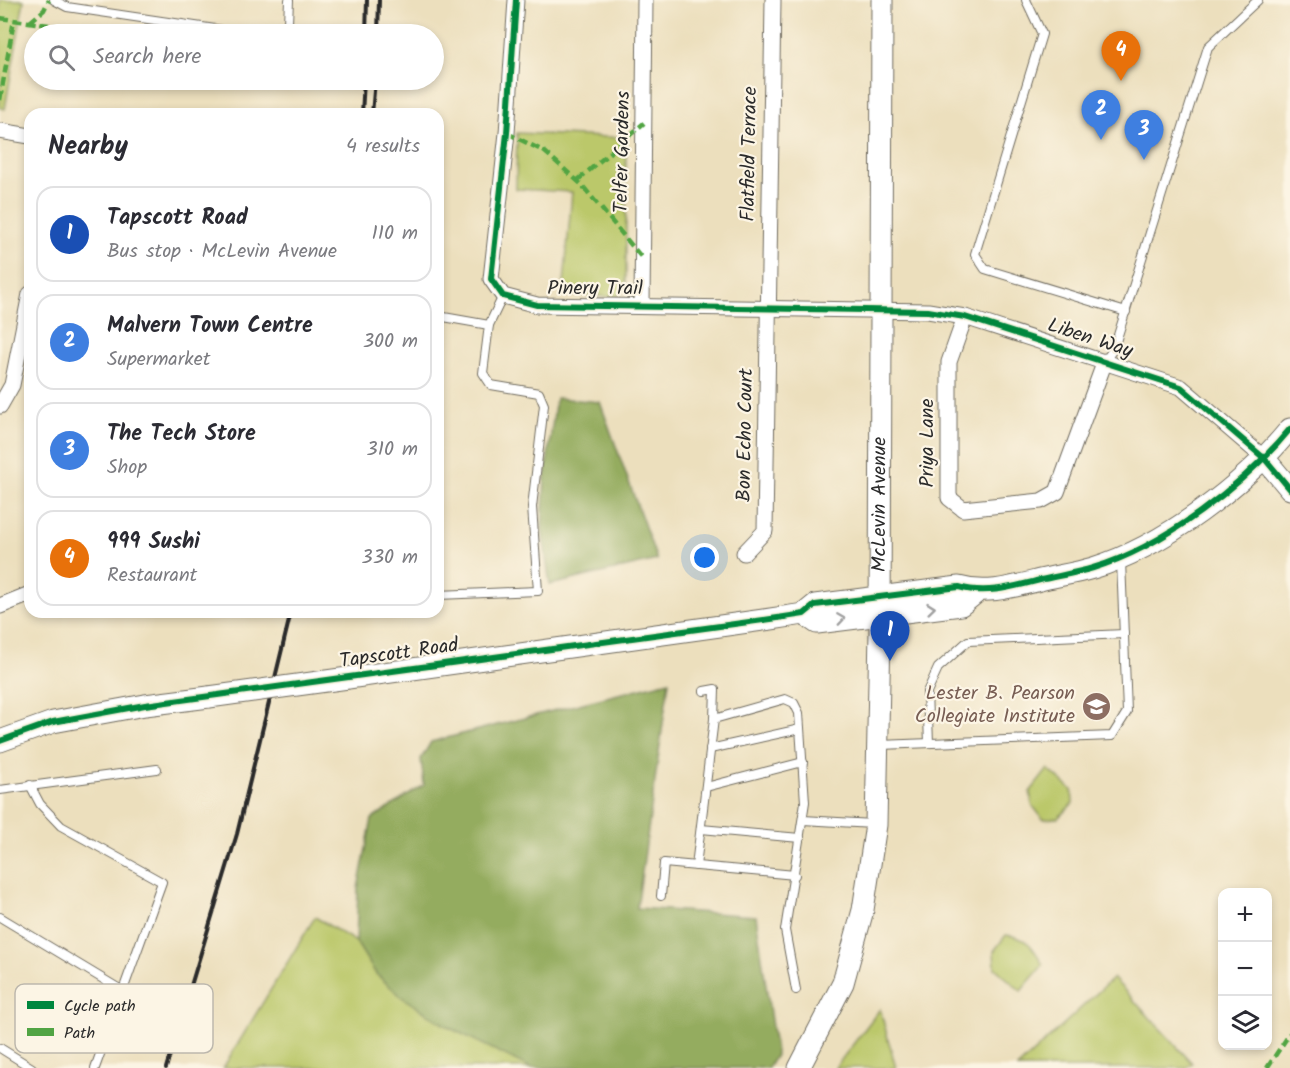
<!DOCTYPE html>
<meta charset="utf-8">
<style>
body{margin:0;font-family:Kalam,sans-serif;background:#f7f7f7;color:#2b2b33}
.controls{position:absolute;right:18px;bottom:18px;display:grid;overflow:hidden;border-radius:12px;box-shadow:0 3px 9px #0003}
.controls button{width:54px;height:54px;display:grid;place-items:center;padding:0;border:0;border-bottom:2px solid #e1e1e2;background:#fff;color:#2b2b33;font:30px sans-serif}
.you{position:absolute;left:705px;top:558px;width:21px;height:21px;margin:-15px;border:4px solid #fff;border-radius:50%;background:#1a73e8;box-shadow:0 0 0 9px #1a73e833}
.badge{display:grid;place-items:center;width:39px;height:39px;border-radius:50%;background:#b45309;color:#fff;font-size:20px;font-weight:700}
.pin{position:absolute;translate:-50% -50px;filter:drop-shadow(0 2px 3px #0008)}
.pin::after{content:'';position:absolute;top:32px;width:21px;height:18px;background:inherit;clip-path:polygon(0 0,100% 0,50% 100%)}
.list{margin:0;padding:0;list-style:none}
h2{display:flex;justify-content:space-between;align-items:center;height:78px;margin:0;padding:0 24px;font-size:26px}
h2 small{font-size:20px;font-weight:400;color:#7c7c81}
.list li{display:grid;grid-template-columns:39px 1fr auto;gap:18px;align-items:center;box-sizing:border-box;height:96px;margin:0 12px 12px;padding:0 12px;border:2px solid #e1e1e2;border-radius:18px}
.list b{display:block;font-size:22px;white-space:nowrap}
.list p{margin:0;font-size:20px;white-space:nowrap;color:#7c7c81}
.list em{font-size:20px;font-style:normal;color:#7c7c81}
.icon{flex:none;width:33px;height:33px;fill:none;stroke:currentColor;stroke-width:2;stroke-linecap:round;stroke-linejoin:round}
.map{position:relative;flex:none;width:1290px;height:1068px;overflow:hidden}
.search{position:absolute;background:#fff;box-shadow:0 3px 9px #0003;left:24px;top:24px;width:420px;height:66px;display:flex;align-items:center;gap:15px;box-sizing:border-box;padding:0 21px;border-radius:33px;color:#7c7c81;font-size:22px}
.panel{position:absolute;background:#fff;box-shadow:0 3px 9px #0003;left:24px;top:108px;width:420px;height:510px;border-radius:18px}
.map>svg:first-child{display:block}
.green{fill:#bbc86a;stroke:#737a4a;stroke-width:1.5}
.forest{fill:#94ac5e;stroke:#606c44;stroke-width:1.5}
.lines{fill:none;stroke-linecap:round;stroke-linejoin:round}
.lane-casing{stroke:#6f6a5e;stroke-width:10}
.street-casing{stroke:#6f6a5e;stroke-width:17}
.secondary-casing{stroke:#6f6a5e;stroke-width:23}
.lane{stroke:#fff;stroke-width:8}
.street{stroke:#fff;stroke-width:15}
.secondary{stroke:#fff;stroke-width:21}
.rail{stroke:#2b2b2b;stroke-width:4}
.secondary-bridge-casing{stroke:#6f6a5e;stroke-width:23;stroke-linecap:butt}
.secondary-bridge{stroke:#fff;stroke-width:21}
.quiet{stroke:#51a443;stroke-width:4.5;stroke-dasharray:9 4.5;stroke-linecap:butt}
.cycleway-casing{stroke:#fcf5e5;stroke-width:10}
.cycleway{stroke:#00873e;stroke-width:6}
.oneway{stroke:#a0a0a0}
.labels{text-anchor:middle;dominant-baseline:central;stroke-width:4.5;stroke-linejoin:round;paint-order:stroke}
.street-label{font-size:20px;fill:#2b2b2b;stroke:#fcf5e5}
.education-label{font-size:20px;fill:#785e54;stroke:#fcf5e5;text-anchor:end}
.key{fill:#fcf5e5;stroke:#bdb8ad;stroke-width:1.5}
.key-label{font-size:16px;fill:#2b2b2b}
</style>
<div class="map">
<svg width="1290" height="1068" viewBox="0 0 1290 1068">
<rect width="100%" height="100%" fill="#fcf5e5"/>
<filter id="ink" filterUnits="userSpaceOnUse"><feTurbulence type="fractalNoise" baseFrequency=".0167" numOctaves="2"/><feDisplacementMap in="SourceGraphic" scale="12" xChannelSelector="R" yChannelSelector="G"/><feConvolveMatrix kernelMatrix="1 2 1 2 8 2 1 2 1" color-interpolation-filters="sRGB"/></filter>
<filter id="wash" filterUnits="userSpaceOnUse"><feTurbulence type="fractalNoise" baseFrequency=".008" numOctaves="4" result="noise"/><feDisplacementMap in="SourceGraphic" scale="24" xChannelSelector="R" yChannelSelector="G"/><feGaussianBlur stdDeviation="1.35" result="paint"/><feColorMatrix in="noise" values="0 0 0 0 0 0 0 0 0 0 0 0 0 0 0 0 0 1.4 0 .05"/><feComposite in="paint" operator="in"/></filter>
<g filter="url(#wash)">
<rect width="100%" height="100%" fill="#ecdfbd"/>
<g class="green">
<polygon points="0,0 24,0 5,109 0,108"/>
<polygon points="517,133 626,138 626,289 617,297 563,295 572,192 516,189"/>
<polygon points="1048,769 1072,790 1073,803 1058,818 1043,819 1032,805 1030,792"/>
<polygon points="315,917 564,1068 223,1068"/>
<path d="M 1006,935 C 1028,938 1033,946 1043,965 L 1021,991 L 995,968 L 994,951 Z"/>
<polygon points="1113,978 1192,1063 1186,1068 1017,1068"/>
<polygon points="880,1009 896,1068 835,1068"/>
</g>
<g class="forest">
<polygon points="556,398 600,402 657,560 550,585 542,529 545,477"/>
<polygon points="669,681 637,908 756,916 776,1055 768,1068 531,1068 448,1027 403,998 376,974 356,942 358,888 372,819 424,785 421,759 431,742"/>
</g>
</g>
<g filter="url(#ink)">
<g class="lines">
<defs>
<g id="lane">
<polyline points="54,0 67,7 249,34"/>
<polyline points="1026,0 1042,34 975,254 985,269 1126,312"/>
<polyline points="280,34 288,23 289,0"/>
<polyline points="438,316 489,325"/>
<polyline points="1105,361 1114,348 1208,47 1258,0"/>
<polyline points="438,595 538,591 532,507 544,405 539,393 491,385 483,373 489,325 503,296"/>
<polyline points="714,719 785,699 794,703 799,713 805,802 785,930 796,990"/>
<polyline points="929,743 927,692 938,668 968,641 1124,634"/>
<polyline points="880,745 1112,736 1127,712 1121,561"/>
<polyline points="710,749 800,729"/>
<polyline points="30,785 40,804 61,826 162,882 95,1068"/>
<polyline points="706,787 803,762"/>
<polyline points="0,790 157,769"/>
<polyline points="803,820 873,824"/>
<polyline points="701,829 800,838"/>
<polyline points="696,866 714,719 715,689 704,691"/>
<polyline points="661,896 664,863 795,875"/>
<polyline points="0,917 123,991"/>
<polyline points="0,1048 32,1068"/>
</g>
<g id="street">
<polyline points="516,0 507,133 491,279 503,296 537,305 928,311 965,317 1181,387 1265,459"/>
<polyline points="0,131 30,136"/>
<polyline points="642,305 645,0"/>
<polyline points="965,317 949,362 949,498 963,509 1041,501 1057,492 1105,361"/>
<polyline points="0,406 12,385 30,294"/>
<polyline points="744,553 765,531 773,0"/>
<polyline points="0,606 30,594"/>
</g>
<g id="secondary">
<polyline points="1265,459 1290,489"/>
<polyline points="804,614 817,623 961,605 977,592"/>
<path d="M 348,678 L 771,619 L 804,614 L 815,605 L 959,587 C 986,595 1012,587 1040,580 C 1057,576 1076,573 1093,568 C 1163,547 1244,485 1290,429"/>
<polyline points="0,741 53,722 145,705 209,697"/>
<path id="s1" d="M 799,1068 L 843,983 L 863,910 L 876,825 L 880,632 L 882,0"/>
</g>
</defs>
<use href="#lane" class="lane-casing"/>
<use href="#street" class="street-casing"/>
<use href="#secondary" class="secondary-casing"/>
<use href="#lane" class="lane"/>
<use href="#street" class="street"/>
<use href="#secondary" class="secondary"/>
<g class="rail">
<polyline points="366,34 367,0"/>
<polyline points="378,34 379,0"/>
<polyline points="362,114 364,80"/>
<polyline points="372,114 375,80"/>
<polyline points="166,1068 237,834 291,612"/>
</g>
<defs>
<polyline id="secondary-bridge" points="209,697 348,678"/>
</defs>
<use href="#secondary-bridge" class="secondary-bridge-casing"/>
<use href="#secondary-bridge" class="secondary-bridge"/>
<g class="quiet">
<polyline points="0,18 112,34"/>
<polyline points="30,22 44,10 49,0"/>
<polyline points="0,100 14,20"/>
<polyline points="507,133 545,152 581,184 642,258"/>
<polyline points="578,180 644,123"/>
<polyline points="1267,1068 1290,1033"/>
</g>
<defs>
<g id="cycleway">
<polyline points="516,0 507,133 491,279 503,296 537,305 928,311 965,317 1181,387 1265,459 1290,489"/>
<path d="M 0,741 L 53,722 L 145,705 L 771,619 L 804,614 L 815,605 L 959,587 C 986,595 1012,587 1040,580 C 1057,576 1076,573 1093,568 C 1163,547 1244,485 1290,429"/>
</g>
</defs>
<use href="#cycleway" class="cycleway-casing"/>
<use href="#cycleway" class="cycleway"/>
</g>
<defs><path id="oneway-chevron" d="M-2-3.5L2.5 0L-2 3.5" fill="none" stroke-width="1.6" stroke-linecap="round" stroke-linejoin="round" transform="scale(1.5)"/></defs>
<g class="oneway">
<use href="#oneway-chevron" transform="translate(931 608) rotate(-6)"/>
<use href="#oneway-chevron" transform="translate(841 619) rotate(-8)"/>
</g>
</g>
<defs>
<symbol id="school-disc" viewBox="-11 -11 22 22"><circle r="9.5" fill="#8d6e63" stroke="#fcf5e5"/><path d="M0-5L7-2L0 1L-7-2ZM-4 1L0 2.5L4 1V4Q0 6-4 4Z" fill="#fff"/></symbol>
</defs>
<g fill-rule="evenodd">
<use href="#school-disc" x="1080" y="690" width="33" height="33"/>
</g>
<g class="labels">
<g class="street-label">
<text transform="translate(623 152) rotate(-89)">Telfer Gardens</text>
<text transform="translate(750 154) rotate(-89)">Flatfield Terrace</text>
<text x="595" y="289">Pinery Trail</text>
<text transform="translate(1090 339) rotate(18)">Liben Way</text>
<text transform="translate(746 435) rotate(-89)">Bon Echo Court</text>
<text transform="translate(928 443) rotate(-90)">Priya Lane</text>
<text stroke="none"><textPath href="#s1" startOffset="578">McLevin Avenue</textPath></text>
<text transform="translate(399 654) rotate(-8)">Tapscott Road</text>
</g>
<g class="education-label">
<text x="1075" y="694">Lester B. Pearson<tspan x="1075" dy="23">Collegiate Institute</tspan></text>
</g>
</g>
<rect x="15" y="984" width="198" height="69" rx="9" class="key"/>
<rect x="27" y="1001" width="27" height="8" fill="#00873e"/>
<rect x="27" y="1028" width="27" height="8" fill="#51a443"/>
<g class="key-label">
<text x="64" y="1011">Cycle path</text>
<text x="64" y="1038">Path</text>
</g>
</svg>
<div class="controls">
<button>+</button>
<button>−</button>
<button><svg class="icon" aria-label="layers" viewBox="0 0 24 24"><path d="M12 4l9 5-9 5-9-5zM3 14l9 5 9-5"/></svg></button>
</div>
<div class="you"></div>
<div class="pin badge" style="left:890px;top:661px;background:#1a4fb4">1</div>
<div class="pin badge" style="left:1101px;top:140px;background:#3f7fe0">2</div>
<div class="pin badge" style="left:1144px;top:160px;background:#3f7fe0">3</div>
<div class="pin badge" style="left:1121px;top:81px;background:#e8710a">4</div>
<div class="search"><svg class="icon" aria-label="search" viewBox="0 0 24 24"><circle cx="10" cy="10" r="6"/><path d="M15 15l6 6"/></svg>Search here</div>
<section class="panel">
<h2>Nearby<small>4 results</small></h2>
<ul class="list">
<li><span class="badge" style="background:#1a4fb4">1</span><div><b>Tapscott Road</b><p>Bus stop · McLevin Avenue</p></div><em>110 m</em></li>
<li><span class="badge" style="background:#3f7fe0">2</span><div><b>Malvern Town Centre</b><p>Supermarket</p></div><em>300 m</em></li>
<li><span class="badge" style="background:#3f7fe0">3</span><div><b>The Tech Store</b><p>Shop</p></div><em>310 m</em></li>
<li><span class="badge" style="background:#e8710a">4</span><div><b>999 Sushi</b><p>Restaurant</p></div><em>330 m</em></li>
</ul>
</section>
</div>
